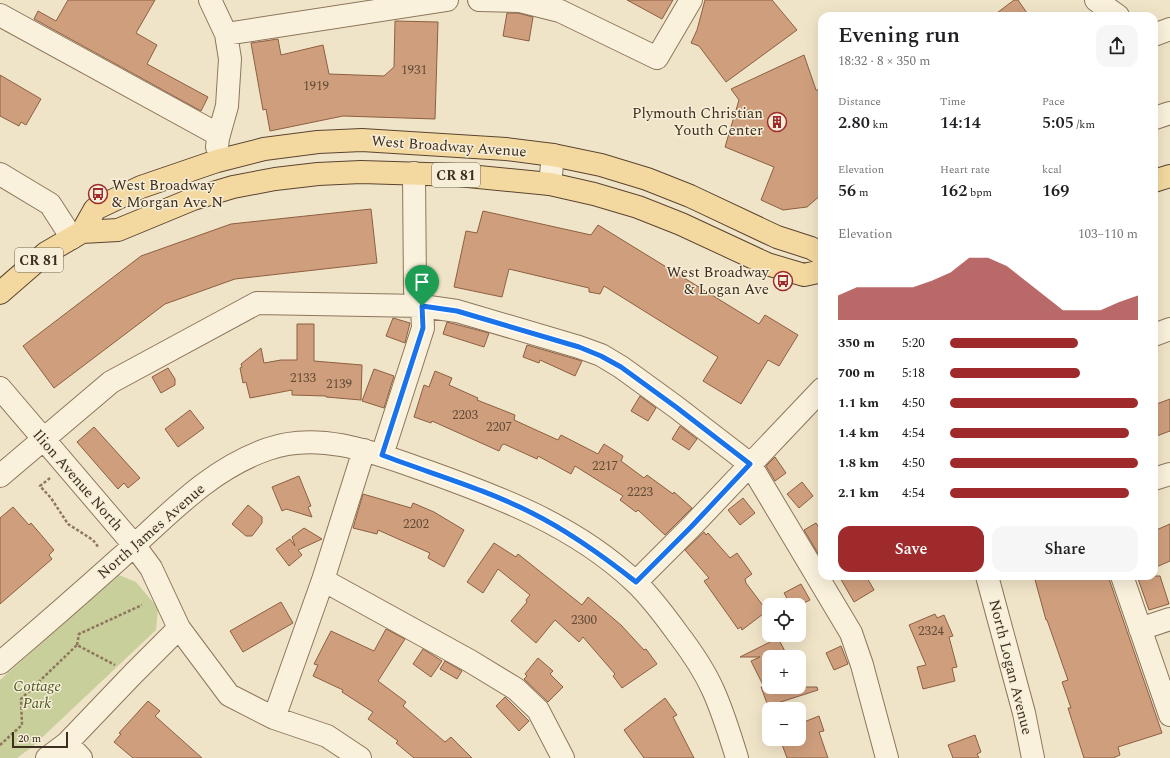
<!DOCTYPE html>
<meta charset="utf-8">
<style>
body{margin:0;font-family:Spectral,serif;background:#f6f6f6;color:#202124;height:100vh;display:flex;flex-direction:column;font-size:15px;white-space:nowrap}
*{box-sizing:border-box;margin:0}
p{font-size:13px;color:#757577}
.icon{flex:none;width:22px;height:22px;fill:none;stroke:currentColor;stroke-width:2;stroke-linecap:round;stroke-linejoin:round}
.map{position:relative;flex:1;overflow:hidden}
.sheet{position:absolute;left:818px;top:12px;width:340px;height:568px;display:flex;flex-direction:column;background:#fff;border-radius:12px;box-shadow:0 4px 16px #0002}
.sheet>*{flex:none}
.fabs{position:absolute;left:762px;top:598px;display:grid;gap:8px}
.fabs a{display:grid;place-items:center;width:44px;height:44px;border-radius:8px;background:#fff;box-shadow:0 4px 16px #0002;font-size:20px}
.scale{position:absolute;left:12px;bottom:10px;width:56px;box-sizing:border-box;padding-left:4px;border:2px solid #3d2e20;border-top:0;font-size:11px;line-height:14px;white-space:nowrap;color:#3d2e20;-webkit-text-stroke:3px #f7eed8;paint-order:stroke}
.pin{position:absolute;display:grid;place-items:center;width:34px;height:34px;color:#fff;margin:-41px -17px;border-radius:50% 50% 50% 0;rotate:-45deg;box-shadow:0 0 4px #0007}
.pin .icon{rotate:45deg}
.round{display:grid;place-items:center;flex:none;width:42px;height:42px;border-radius:12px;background:#f6f6f6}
.head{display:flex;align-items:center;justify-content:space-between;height:68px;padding:0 20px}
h1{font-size:22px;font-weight:600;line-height:30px}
.metrics{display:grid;grid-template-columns:repeat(3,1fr);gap:6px;height:68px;padding:4px 20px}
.metrics div{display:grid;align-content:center}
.metrics b{font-size:17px;font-weight:600}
.metrics small{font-size:11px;font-weight:400}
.metrics p{font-size:11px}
.chart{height:112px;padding:8px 20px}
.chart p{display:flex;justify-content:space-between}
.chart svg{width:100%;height:72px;margin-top:4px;fill:#9e2a2b;opacity:.7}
.action{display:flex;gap:8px;margin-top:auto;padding:8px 20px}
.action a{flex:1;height:46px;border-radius:12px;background:#9e2a2b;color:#fff;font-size:16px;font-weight:600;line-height:46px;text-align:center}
.action a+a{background:#f6f6f6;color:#202124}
ul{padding:0 20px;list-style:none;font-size:13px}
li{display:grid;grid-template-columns:64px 48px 1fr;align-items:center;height:30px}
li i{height:10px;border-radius:5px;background:#9e2a2b}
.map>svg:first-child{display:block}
.green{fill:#c9cf9b}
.building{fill:#cf9f7d;stroke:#8d5f41}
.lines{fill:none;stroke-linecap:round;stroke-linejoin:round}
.minor-casing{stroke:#8d765c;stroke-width:24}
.major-casing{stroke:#5b4430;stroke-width:24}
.path{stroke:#8d765c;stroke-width:2.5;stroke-dasharray:3 2;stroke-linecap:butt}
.minor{stroke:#faf1dc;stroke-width:22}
.major{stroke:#f3d9a0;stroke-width:22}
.route-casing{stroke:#fff;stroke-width:8}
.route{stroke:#1a73e8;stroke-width:5}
.labels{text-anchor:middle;stroke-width:3;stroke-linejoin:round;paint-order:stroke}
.number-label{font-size:13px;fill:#624a37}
.shield{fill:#f7eed8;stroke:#756857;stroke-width:1}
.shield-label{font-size:14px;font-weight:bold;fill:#3d2e20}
.poi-label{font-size:15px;fill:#3d2e20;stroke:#f7eed8;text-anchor:end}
.street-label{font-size:15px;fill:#3d2e20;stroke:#f7eed8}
.park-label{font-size:15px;font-style:italic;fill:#4d5a26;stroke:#f7eed8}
</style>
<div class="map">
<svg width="1170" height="758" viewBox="0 0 1170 758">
<rect width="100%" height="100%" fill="#f0e4c8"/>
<path class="green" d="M119,575L136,582L158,608L156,630L32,747L17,758H0V680Z"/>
<path class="building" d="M68,0H155L136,33L157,45L147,64L208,97L201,111L34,19L38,11L56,21Z
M627,0H673L662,19Z
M705,0H772L797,30L726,82L699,46L691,43L697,30Z
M1014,0H1018L1029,16H993Z
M507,13H518L533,17L529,41L503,36Z
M395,21L438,22L435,119L343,116L270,131L266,109L263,110L251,43L278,39L281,55L323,45L329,74L384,76L394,67Z
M804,55L816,90H822V194L807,207L783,210L761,200L774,167L725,147L739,100L731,89Z
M0,75L41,99L26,125L21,122L19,126L0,116Z
M371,209L377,263L235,279L165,304L54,388L23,346L141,256L231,224Z
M483,211L591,235L598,225L759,324L765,315L798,335L779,366L768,360L741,404L703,381L718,357L604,286L600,294L589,292V288L509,269L502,297L454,287L466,231L477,233Z
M393,318L410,323L405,343L386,336Z
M447,322L489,333L484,347L443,334Z
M297,324H314V361L362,365L361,400L326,397V396L292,395V390L250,398L246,382L243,383L240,368L242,367L241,364L261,348L264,363L281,360H297Z
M527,345L582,361L575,376L540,360L539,363L523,357Z
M168,368L175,379V385L161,393L152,377Z
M374,369L394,376L384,408L362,401Z
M435,371L452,378L449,385L478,398L477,400L515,415L514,420L558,440L561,435L598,454L604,444L623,456L621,461L644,478L647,475L673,494L674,492L692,508L665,535L638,510L636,512L620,500L623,496L575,466L571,474L538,456L537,459L504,444L502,445L499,451L432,421L431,423L414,417L424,385L429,387Z
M640,396L656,408L648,421L631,411Z
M1170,399V431L1154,437V405Z
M190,410L204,428L178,447L165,429Z
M680,426L697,439L689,450L672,439Z
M94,427L140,478L128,488L124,483L118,489L77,442Z
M775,457L786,473L775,481L766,466Z
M299,476L311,506L308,507L312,517L286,509L282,511L272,487Z
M802,482L813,496L799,508L787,494Z
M363,494L411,508L413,503L434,512L464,530L444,567L428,558L430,553L378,530L377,534L353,528Z
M743,498L755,513L740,525L728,510Z
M248,505L262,517V523L252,536H246L232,524Z
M13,507L29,525L31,523L54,550L49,555L52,559L0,604V518Z
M816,523L822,533V560L804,530Z
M1170,524V561L1154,568V531Z
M304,528L322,539L298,550L302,555L289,566L276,549L290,539L295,546L292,537Z
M704,532L706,535L708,533L730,558L737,553L752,574L745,579L746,583L767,611L742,630L741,627L738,629L704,581L709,578L685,550Z
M494,543L516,557L518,554L582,605L588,597L621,625L644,650L646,649L657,664L622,688L613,676L615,674L583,637L579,642L555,620L536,643L511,621L527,602L526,600L530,595L498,569L483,593L467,582Z
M839,576H866L874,590L854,602Z
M1034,576H1108L1162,733L1118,747L1120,755L1113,758H1084L1068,708H1071L1062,682L1068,680L1047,620H1046Z
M1137,576H1160L1169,604L1149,610Z
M801,584L810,600L800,605H791L784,593Z
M281,602L293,623L243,652L230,631Z
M935,614L937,618L944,615L953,636L949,637L957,667L952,668L955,681L923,689L917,667L926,665L909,625Z
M386,629L405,639L378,681L406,702L403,706L445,742L451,737L472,758H414L396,743L398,741L368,719L373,712L342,692L343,690L313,676L318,665L314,664L331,631L374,651Z
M778,638L788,657H769V687H817L818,690L768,706L761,687H764L751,661L760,657H740Z
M841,646L848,664L834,670L826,653Z
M423,649L442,661L431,677L413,664Z
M538,658L553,671L550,674L563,687L548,702L524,679L527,676L525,674Z
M445,661L462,671L457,679L440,669Z
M505,697L529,721L519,731L496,706Z
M665,698L677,715L673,717L694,758H644L624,730Z
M148,701L160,711L155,716L202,758H133L114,742L121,734L119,733Z
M819,716L824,731L819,732L828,758H787L780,739H799V724Z
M975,735L981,752L977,754L979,758H953L948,745Z"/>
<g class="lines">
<defs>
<path id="minor" d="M210,0L226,34L230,59L227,106L218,138L217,147
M479,0L520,1L560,11L657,58L691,0
M1096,0L1118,16
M0,15L219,135
M226,34L447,0
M1154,35L1170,29
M1155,118L1170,113
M0,174L50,204L72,238
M550,184L553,155
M1154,335L1170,329
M0,388L134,545L151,568L179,628L229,695L274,718L327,736L360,758
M382,455L423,328L422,306L415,291L414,173
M0,476L111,382L257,303L422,306L457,311L579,347L601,355L621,367L676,407L750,464L851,633L862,665L887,758
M1154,479L1170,474
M987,576L1024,713L1033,758
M1122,576L1170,715
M323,580L470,661L516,689L538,710L563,758
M636,582L691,527L822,389
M1140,629L1170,619
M0,663C40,629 80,594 119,559C166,518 207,470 268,449C318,431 373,452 421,469C497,496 575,525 635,582C651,597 665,616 678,634C691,651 704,670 713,690C723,712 730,735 737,758
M274,718L323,580L364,450
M67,743L81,758
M47,758L67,743L133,674L179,628"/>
<path id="major" d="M1154,181L1170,176
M82,232L118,230L193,199L233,187L275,179L318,174L361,172L458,175L550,184L594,194L638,207L681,224L767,264L804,275L822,271
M0,293L46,253L82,232L95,209L141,187L217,161L264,149L318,142L362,140L506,149L553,155L601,165L647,179L690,196L777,237L811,248L822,254"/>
</defs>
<use href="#minor" class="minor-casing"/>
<use href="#major" class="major-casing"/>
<path class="path" d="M50,478L40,486L51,498L68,524L93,540L99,548
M77,645L79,634L142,605
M0,745L22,725L21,699L77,645L115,665"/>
<use href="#minor" class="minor"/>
<use href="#major" class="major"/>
</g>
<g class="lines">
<defs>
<path id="route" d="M422,306L457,311L579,347L601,356L621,367L676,407L750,464L691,527L636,582C603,556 570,532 532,513C485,489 432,474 382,455L423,328Z"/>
</defs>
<use href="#route" class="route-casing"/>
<use href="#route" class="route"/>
</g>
<defs>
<symbol id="building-ring" viewBox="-11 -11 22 22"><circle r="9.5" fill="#f7eed8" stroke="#9e2a2b" stroke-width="1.5"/><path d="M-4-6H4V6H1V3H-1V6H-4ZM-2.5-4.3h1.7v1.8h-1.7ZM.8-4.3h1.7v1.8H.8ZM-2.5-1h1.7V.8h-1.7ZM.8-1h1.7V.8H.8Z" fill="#9e2a2b"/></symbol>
<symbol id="bus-ring" viewBox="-11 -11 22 22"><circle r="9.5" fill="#f7eed8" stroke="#9e2a2b" stroke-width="1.5"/><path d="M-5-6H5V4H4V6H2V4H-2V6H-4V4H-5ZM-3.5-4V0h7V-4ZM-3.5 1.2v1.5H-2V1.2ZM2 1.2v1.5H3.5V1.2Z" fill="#9e2a2b"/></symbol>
</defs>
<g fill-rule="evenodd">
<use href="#building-ring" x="766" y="111" width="22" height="22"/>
<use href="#bus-ring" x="87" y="183" width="22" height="22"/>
<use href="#bus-ring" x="772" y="270" width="22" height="22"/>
</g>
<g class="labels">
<g class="number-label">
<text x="414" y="74">1931</text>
<text x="316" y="90">1919</text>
<text x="303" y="382">2133</text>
<text x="339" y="388">2139</text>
<text x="465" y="419">2203</text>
<text x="499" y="431">2207</text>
<text x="605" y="470">2217</text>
<text x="640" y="496">2223</text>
<text x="416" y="528">2202</text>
<text x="584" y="624">2300</text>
<text x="931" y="635">2324</text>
</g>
<g class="shield">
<rect x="432" y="163" width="48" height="24" rx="3"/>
<rect x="15" y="248" width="48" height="24" rx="3"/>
</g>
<g class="shield-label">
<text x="456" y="180">CR 81</text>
<text x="39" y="265">CR 81</text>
</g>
<g class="poi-label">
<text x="763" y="118">Plymouth Christian<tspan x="763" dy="17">Youth Center</tspan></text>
<text x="112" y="190" text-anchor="start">West Broadway<tspan x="112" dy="17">&amp; Morgan Ave N</tspan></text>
<text x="769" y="277">West Broadway<tspan x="769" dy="17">&amp; Logan Ave</tspan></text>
</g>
<g class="street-label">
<text transform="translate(449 146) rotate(4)" y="5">West Broadway Avenue</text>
<text transform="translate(78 480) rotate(49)" y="5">Ilion Avenue North</text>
<text transform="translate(151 531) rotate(-41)" y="5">North James Avenue</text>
<text transform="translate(1011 667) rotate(76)" y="5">North Logan Avenue</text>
</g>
<g class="park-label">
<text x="37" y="691">Cottage<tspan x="37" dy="17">Park</tspan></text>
</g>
</g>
</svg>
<div class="fabs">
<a><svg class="icon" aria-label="locate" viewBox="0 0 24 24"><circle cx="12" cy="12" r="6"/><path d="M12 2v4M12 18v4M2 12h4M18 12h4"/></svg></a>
<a>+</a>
<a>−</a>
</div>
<div class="scale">20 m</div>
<div class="pin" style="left:422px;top:306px;background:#1e9e55"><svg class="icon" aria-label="arrive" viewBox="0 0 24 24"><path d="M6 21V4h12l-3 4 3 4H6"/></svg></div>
<section class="sheet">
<div class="head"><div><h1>Evening run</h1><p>18:32 · 8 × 350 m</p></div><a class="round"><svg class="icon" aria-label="share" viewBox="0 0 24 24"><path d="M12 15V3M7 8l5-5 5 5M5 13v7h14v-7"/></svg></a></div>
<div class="metrics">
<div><p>Distance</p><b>2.80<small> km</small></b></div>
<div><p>Time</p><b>14:14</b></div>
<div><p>Pace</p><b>5:05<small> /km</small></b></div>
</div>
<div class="metrics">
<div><p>Elevation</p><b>56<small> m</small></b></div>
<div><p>Heart rate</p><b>162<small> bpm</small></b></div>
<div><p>kcal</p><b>169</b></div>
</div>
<div class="chart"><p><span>Elevation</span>103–110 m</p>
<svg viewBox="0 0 160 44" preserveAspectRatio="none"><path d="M0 44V29L10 24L20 24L30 24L40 24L50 20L60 15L70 6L80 6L90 11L100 20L110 29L120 38L130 38L140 38L150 33L160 29V44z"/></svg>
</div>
<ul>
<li><b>350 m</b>5:20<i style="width:68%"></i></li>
<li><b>700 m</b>5:18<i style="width:69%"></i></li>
<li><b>1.1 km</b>4:50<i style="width:100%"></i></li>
<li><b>1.4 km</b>4:54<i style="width:95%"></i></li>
<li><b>1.8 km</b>4:50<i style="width:100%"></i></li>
<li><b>2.1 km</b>4:54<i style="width:95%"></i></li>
</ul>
<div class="action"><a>Save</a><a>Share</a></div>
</section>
</div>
